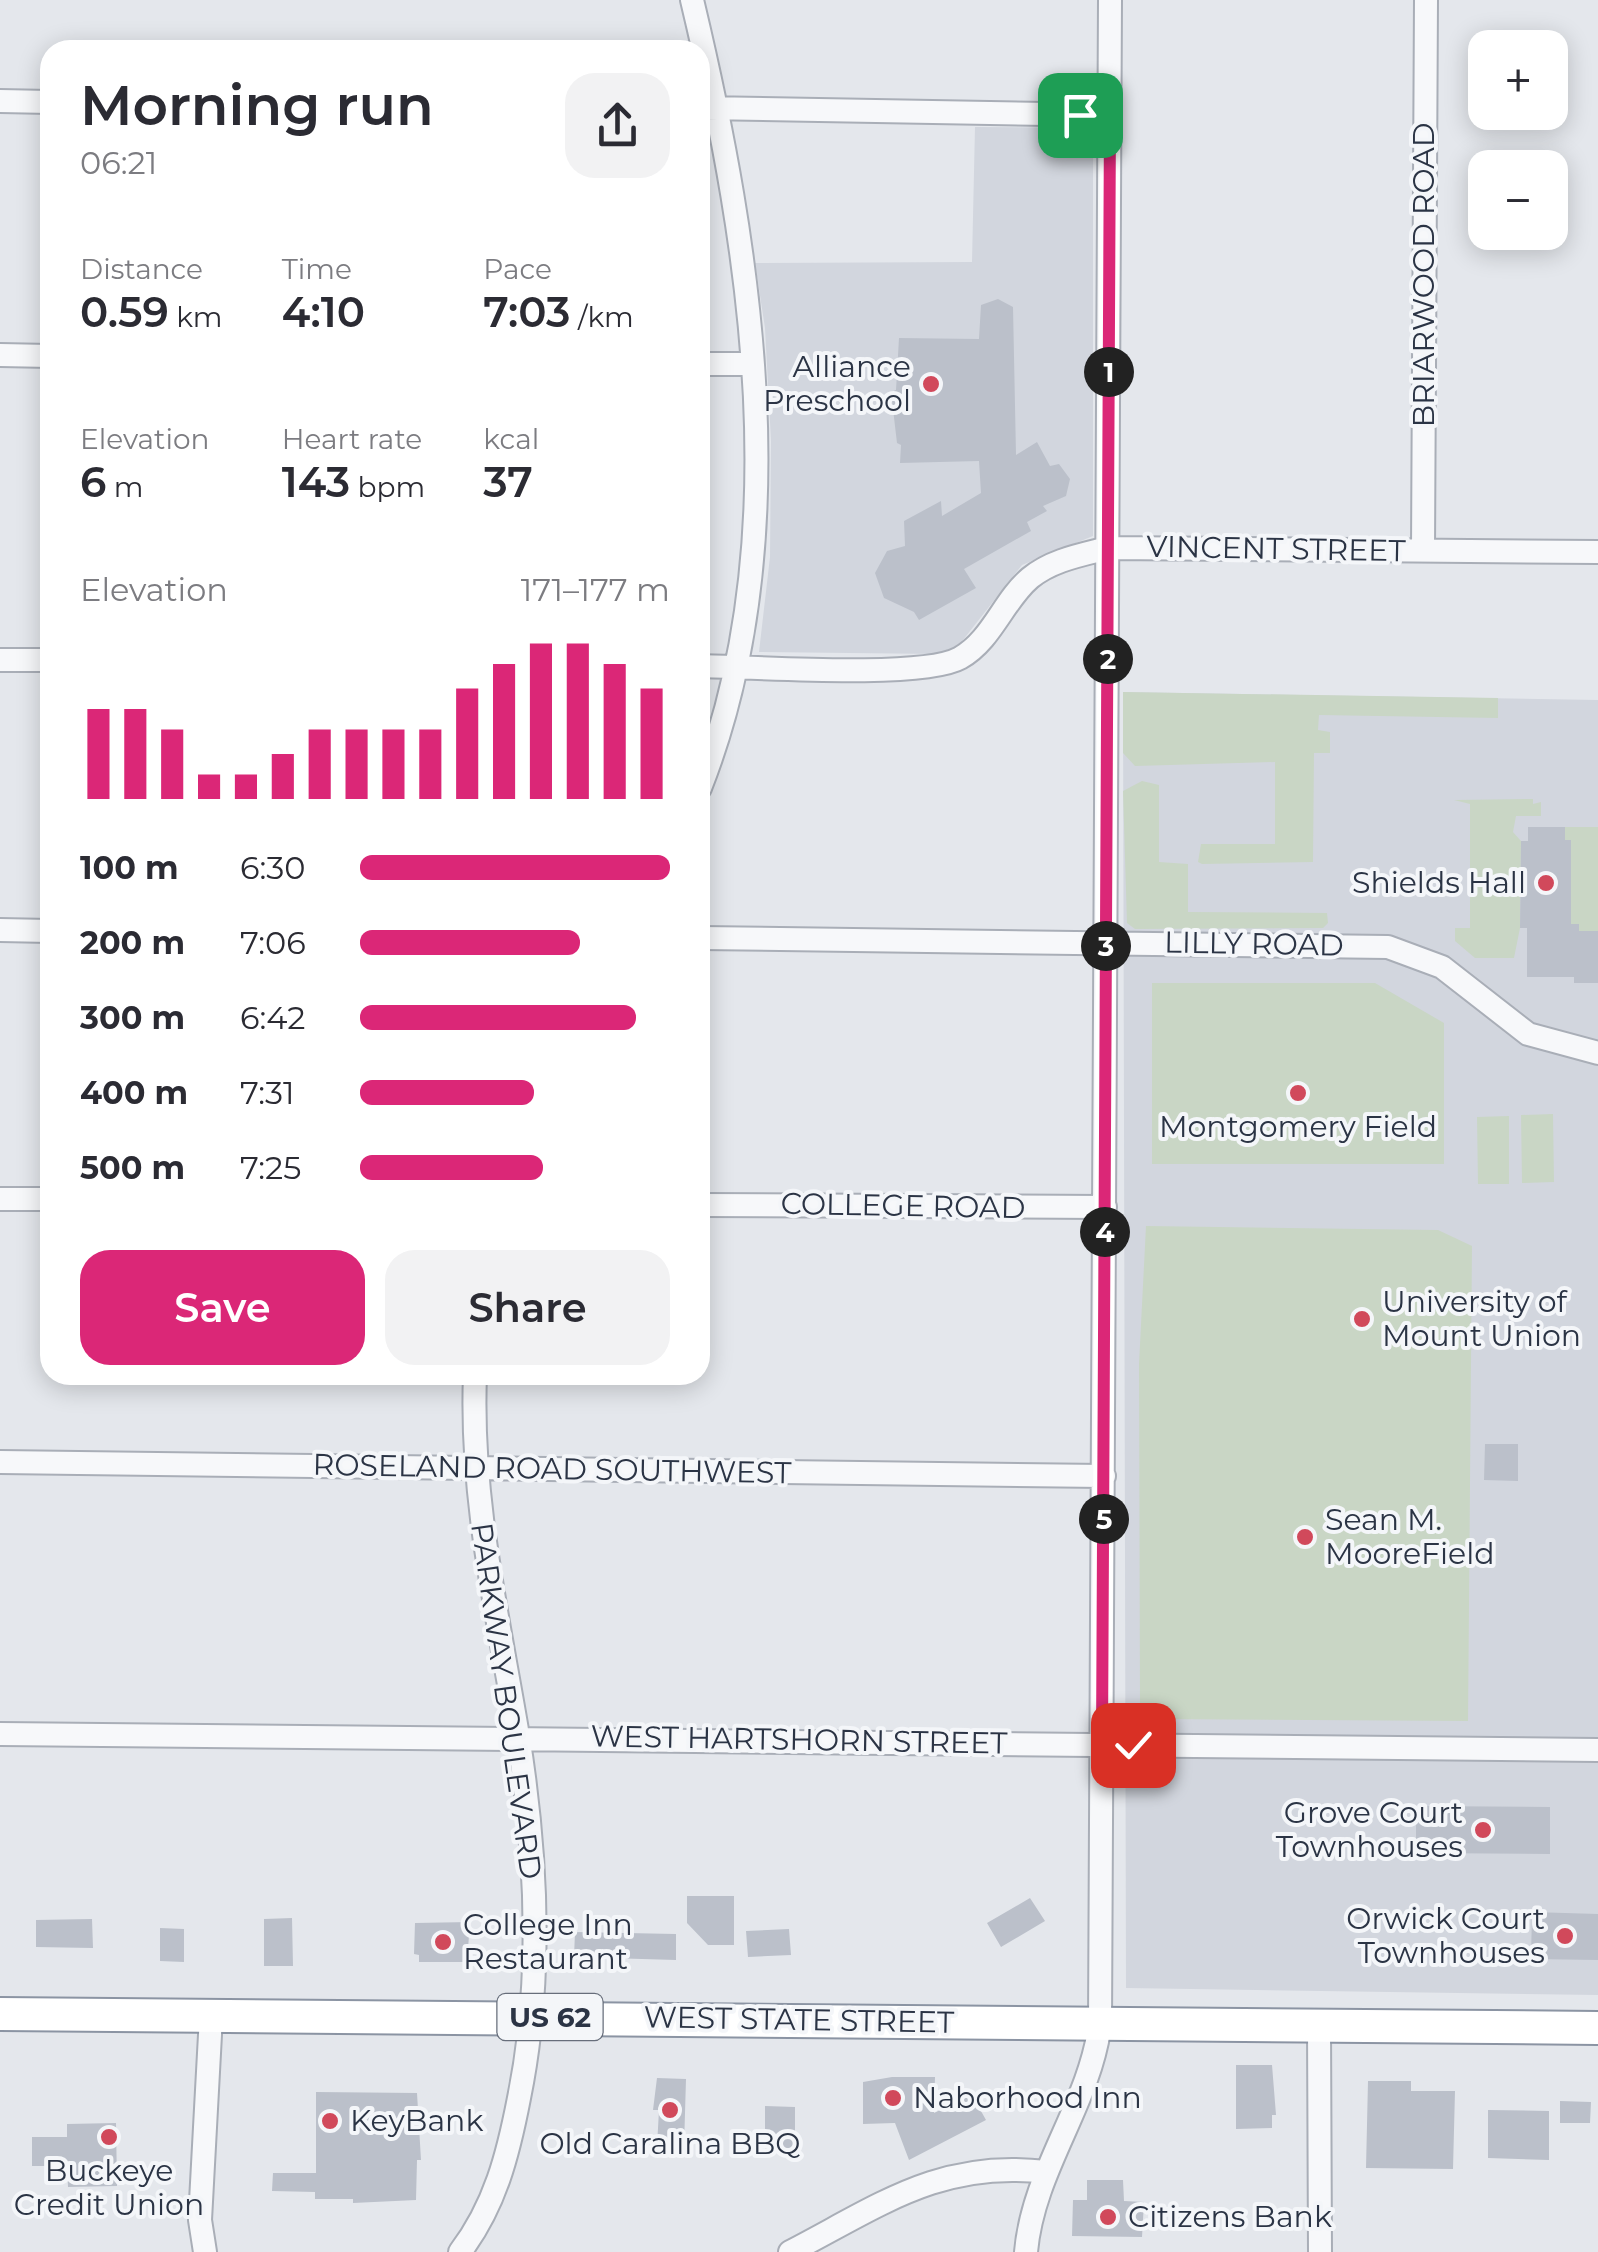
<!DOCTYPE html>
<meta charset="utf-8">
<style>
body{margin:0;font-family:Montserrat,sans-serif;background:#f2f2f3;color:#2b2b33;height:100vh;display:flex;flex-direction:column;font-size:38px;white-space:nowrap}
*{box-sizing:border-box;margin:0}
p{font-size:32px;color:#7c7c81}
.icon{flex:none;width:55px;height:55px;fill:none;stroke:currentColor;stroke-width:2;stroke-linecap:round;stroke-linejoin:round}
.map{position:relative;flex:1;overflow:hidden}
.sheet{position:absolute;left:40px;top:40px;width:670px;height:1345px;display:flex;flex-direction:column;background:#fff;border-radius:30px;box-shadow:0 5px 25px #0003}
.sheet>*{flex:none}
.controls{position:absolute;left:1468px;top:30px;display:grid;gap:20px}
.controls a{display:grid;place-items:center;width:100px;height:100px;border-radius:20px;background:#fff;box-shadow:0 5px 25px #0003;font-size:50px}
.pin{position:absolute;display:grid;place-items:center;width:85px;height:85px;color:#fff;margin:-42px;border-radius:20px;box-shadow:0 5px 15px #0006}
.km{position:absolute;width:50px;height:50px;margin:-25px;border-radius:50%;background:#222;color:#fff;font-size:28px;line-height:50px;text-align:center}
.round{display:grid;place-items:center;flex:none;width:105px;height:105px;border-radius:30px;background:#f2f2f3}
.headline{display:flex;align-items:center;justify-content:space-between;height:170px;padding:0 40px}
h1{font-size:55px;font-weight:600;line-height:75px}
.metrics{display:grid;grid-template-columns:repeat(3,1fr);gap:15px;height:170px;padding:10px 40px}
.metrics div{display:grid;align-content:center}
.metrics b{font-size:42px;font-weight:600}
.metrics small{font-size:28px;font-weight:400}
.metrics p{font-size:28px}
.chart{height:280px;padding:20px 40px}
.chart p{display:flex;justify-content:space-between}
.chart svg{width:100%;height:180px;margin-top:10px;stroke:#db2777;stroke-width:6}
.button{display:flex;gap:20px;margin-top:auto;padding:20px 40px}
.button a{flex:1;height:115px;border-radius:30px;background:#db2777;color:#fff;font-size:40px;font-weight:600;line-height:115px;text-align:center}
.button a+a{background:#f2f2f3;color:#2b2b33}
ul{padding:0 40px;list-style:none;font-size:32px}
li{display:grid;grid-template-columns:160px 120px 1fr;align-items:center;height:75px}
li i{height:25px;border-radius:12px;background:#db2777}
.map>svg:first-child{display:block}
.built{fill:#d2d6de}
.green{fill:#c9d6c5}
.building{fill:#bbc0ca}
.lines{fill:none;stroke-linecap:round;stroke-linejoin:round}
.minor-casing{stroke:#a9aeb7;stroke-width:26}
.highway-casing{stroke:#8b94a3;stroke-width:36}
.minor{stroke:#f7f8fa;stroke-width:22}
.highway{stroke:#fff;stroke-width:32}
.route-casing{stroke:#fff;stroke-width:20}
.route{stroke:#db2777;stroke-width:12}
.poi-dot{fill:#d1495b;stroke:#f4f6f9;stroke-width:4}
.labels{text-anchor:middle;stroke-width:8;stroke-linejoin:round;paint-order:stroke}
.shield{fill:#f4f6f9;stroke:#676e7b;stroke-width:2.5}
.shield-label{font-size:28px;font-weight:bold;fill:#2b3445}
.street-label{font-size:30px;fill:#2b3445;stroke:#f4f6f9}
.poi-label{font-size:30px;fill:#2b3445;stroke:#f4f6f9;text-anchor:start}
</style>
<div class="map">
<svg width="1598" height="2252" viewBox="0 0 1598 2252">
<rect width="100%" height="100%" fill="#e4e7ec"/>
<path class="built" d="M975,127L1093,128V536L1022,565L959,645L937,654L759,652L770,557L771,441L765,328L755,263L972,262Z
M1123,692L1598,700V1995L1126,1988Z"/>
<path class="green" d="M1123,692L1498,698V718L1319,715L1318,730L1330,732V753H1314L1313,862L1202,864L1198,862L1201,844H1275V762L1135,766L1123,753Z
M1142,781L1159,785V862L1188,864V912L1327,913L1328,923L1323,928L1135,929L1127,923L1123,791Z
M1533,799V804L1541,802V816H1516L1513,832L1521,841L1520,928L1514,958H1475L1455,941V928H1470V804L1454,800Z
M1565,827H1598V931H1579V925L1571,924V840H1565Z
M1152,983H1375L1444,1023V1164H1152Z
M1553,1114L1554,1182L1522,1183L1521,1115Z
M1509,1116V1184H1478L1477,1117Z
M1146,1226L1438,1230L1472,1246L1468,1721L1153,1719L1140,1709L1139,1364Z"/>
<path class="building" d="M998,299L1013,307L1016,455L1037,442L1050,466L1059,464L1070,479L1066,496L1043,506L1047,511L1027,522L1031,531L964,569L976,588L919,620L914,612L884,598L875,573L887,551L905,546L904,521L941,501L942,516L981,493L979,461L900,463L901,445L897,443L891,392L896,390L899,338L979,339L981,305Z
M1528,827H1565V840H1571V924H1579V931H1598V983H1574V977H1527V928H1520L1521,841H1528Z
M1485,1444H1518V1481L1484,1480Z
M1416,1806L1550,1807V1854L1416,1853Z
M687,1896H734V1945H708L687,1923Z
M1030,1898L1045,1921L1001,1947L987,1923Z
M1532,1912L1598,1914V1960L1531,1959Z
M292,1918L293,1966H264V1919Z
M92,1919L93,1948L36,1947V1920Z
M470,1922L467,1962H419V1955L414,1954L415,1923Z
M160,1928L184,1929V1962L160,1961Z
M789,1929L791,1955L748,1957L746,1931Z
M575,1932L676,1934V1960L574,1957Z
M1236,2065H1272L1276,2115H1272V2128L1236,2129Z
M892,2077H935L934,2113L972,2095L986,2120L909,2160L895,2123L863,2124V2082Z
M657,2078L686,2079L684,2147L657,2146L659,2110H653Z
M1368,2081H1411V2091H1455L1453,2169L1366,2168Z
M316,2092L417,2093L421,2160H417L416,2200L353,2203V2199H315V2192L272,2191L273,2173H316Z
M1560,2101L1591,2102L1590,2123H1560Z
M765,2106L795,2107V2153H765Z
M1488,2110L1549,2111V2160L1488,2158Z
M116,2123L117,2186L68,2187L67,2166H32V2137H67V2124Z
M1087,2180H1123L1124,2201L1144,2202L1142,2237L1072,2236L1073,2200H1087Z"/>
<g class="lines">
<defs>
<path id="minor" d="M692,0C752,251 797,542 700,788
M0,101L50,102
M703,108L1110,115
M0,355L50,356
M700,364H750
M1423,550L1426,0
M0,660H50
M700,666C751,667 923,679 960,658C992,640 1003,601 1030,578C1052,560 1081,555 1108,548L1598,552
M0,930L50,931
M700,938L1388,947L1442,967L1528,1034L1598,1053
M0,1199H50
M700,1205L1105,1207
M0,1462L1104,1476
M0,1734L1598,1750
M1319,2026L1320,2252
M205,2252L200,2220L211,2016
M460,2252C495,2206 508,2155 519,2098C543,1980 537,1855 518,1736C498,1616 470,1498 475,1375
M790,2252C879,2206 941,2159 1046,2172
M1026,2252C1033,2170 1090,2104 1100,2024L1110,0"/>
<path id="highway" d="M0,2014L1598,2028"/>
</defs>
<use href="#minor" class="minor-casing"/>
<use href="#highway" class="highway-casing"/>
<use href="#minor" class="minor"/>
<use href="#highway" class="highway"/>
</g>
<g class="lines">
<defs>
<path id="route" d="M1080,115H1110L1102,1744L1133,1745"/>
</defs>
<use href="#route" class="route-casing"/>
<use href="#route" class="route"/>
</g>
<g class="poi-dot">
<circle cx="931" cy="384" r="10"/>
<circle cx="1546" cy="883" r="10"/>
<circle cx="1298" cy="1093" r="10"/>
<circle cx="1362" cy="1319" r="10"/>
<circle cx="1305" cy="1537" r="10"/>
<circle cx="1483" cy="1830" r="10"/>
<circle cx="1565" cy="1936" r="10"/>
<circle cx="443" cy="1942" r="10"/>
<circle cx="893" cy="2098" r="10"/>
<circle cx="670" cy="2110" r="10"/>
<circle cx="330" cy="2121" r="10"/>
<circle cx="109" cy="2137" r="10"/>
<circle cx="1108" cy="2217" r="10"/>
</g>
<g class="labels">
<rect class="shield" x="497.5" y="1994" width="105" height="46" rx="8"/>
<g class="shield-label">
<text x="550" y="2027">US 62</text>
</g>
<g class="street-label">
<text transform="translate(1424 275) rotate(-90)" y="10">BRIARWOOD ROAD</text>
<text transform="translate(1276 549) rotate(1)" y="10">VINCENT STREET</text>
<text transform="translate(1254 944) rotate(1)" y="10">LILLY ROAD</text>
<text transform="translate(903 1206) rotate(1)" y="10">COLLEGE ROAD</text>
<text transform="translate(552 1469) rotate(1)" y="10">ROSELAND ROAD SOUTHWEST</text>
<text transform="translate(506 1701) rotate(82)" y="10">PARKWAY BOULEVARD</text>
<text transform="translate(799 1740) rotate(1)" y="10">WEST HARTSHORN STREET</text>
<text transform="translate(799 2020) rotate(1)" y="10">WEST STATE STREET</text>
</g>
<g class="poi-label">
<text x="911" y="377" text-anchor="end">Alliance<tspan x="911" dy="34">Preschool</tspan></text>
<text x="1526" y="893" text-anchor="end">Shields Hall</text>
<text x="1298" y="1137" text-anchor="middle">Montgomery Field</text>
<text x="1382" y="1312">University of<tspan x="1382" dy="34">Mount Union</tspan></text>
<text x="1325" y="1530">Sean M.<tspan x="1325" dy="34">MooreField</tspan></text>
<text x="1463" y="1823" text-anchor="end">Grove Court<tspan x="1463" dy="34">Townhouses</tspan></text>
<text x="1545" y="1929" text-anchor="end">Orwick Court<tspan x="1545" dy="34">Townhouses</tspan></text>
<text x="463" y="1935">College Inn<tspan x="463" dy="34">Restaurant</tspan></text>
<text x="913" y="2108">Naborhood Inn</text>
<text x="350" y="2131">KeyBank</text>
<text x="670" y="2154" text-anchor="middle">Old Caralina BBQ</text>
<text x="109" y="2181" text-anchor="middle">Buckeye<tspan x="109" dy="34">Credit Union</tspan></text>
<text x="1128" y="2227">Citizens Bank</text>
</g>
</g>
</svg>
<div class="controls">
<a>+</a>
<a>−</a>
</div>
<div class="pin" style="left:1080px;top:115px;background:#1e9e55"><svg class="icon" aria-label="arrive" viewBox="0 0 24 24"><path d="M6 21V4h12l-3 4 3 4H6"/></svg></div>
<div class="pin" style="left:1133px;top:1745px;background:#d93025"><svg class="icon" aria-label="check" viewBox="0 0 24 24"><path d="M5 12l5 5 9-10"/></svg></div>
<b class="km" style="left:1109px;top:372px">1</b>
<b class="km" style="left:1108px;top:659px">2</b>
<b class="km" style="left:1106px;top:946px">3</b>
<b class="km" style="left:1105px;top:1232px">4</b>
<b class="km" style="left:1104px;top:1519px">5</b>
<section class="sheet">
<div class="headline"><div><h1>Morning run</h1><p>06:21</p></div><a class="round"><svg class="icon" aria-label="share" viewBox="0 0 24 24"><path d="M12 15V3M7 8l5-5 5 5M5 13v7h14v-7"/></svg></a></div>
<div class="metrics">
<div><p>Distance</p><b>0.59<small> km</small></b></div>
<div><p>Time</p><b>4:10</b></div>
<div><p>Pace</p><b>7:03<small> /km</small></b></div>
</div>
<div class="metrics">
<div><p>Elevation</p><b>6<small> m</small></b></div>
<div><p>Heart rate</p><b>143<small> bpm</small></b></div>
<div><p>kcal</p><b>37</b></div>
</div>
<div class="chart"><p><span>Elevation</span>171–177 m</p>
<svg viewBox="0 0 160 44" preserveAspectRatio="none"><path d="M5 44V22M15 44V22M25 44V27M35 44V38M45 44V38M55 44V33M65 44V27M75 44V27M85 44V27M95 44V27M105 44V17M115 44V11M125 44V6M135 44V6M145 44V11M155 44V17"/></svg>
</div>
<ul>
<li><b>100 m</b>6:30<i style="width:100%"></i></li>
<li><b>200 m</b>7:06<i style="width:71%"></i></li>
<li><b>300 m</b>6:42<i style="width:89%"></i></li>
<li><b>400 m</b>7:31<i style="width:56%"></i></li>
<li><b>500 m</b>7:25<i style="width:59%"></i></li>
</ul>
<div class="button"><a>Save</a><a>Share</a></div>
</section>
</div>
